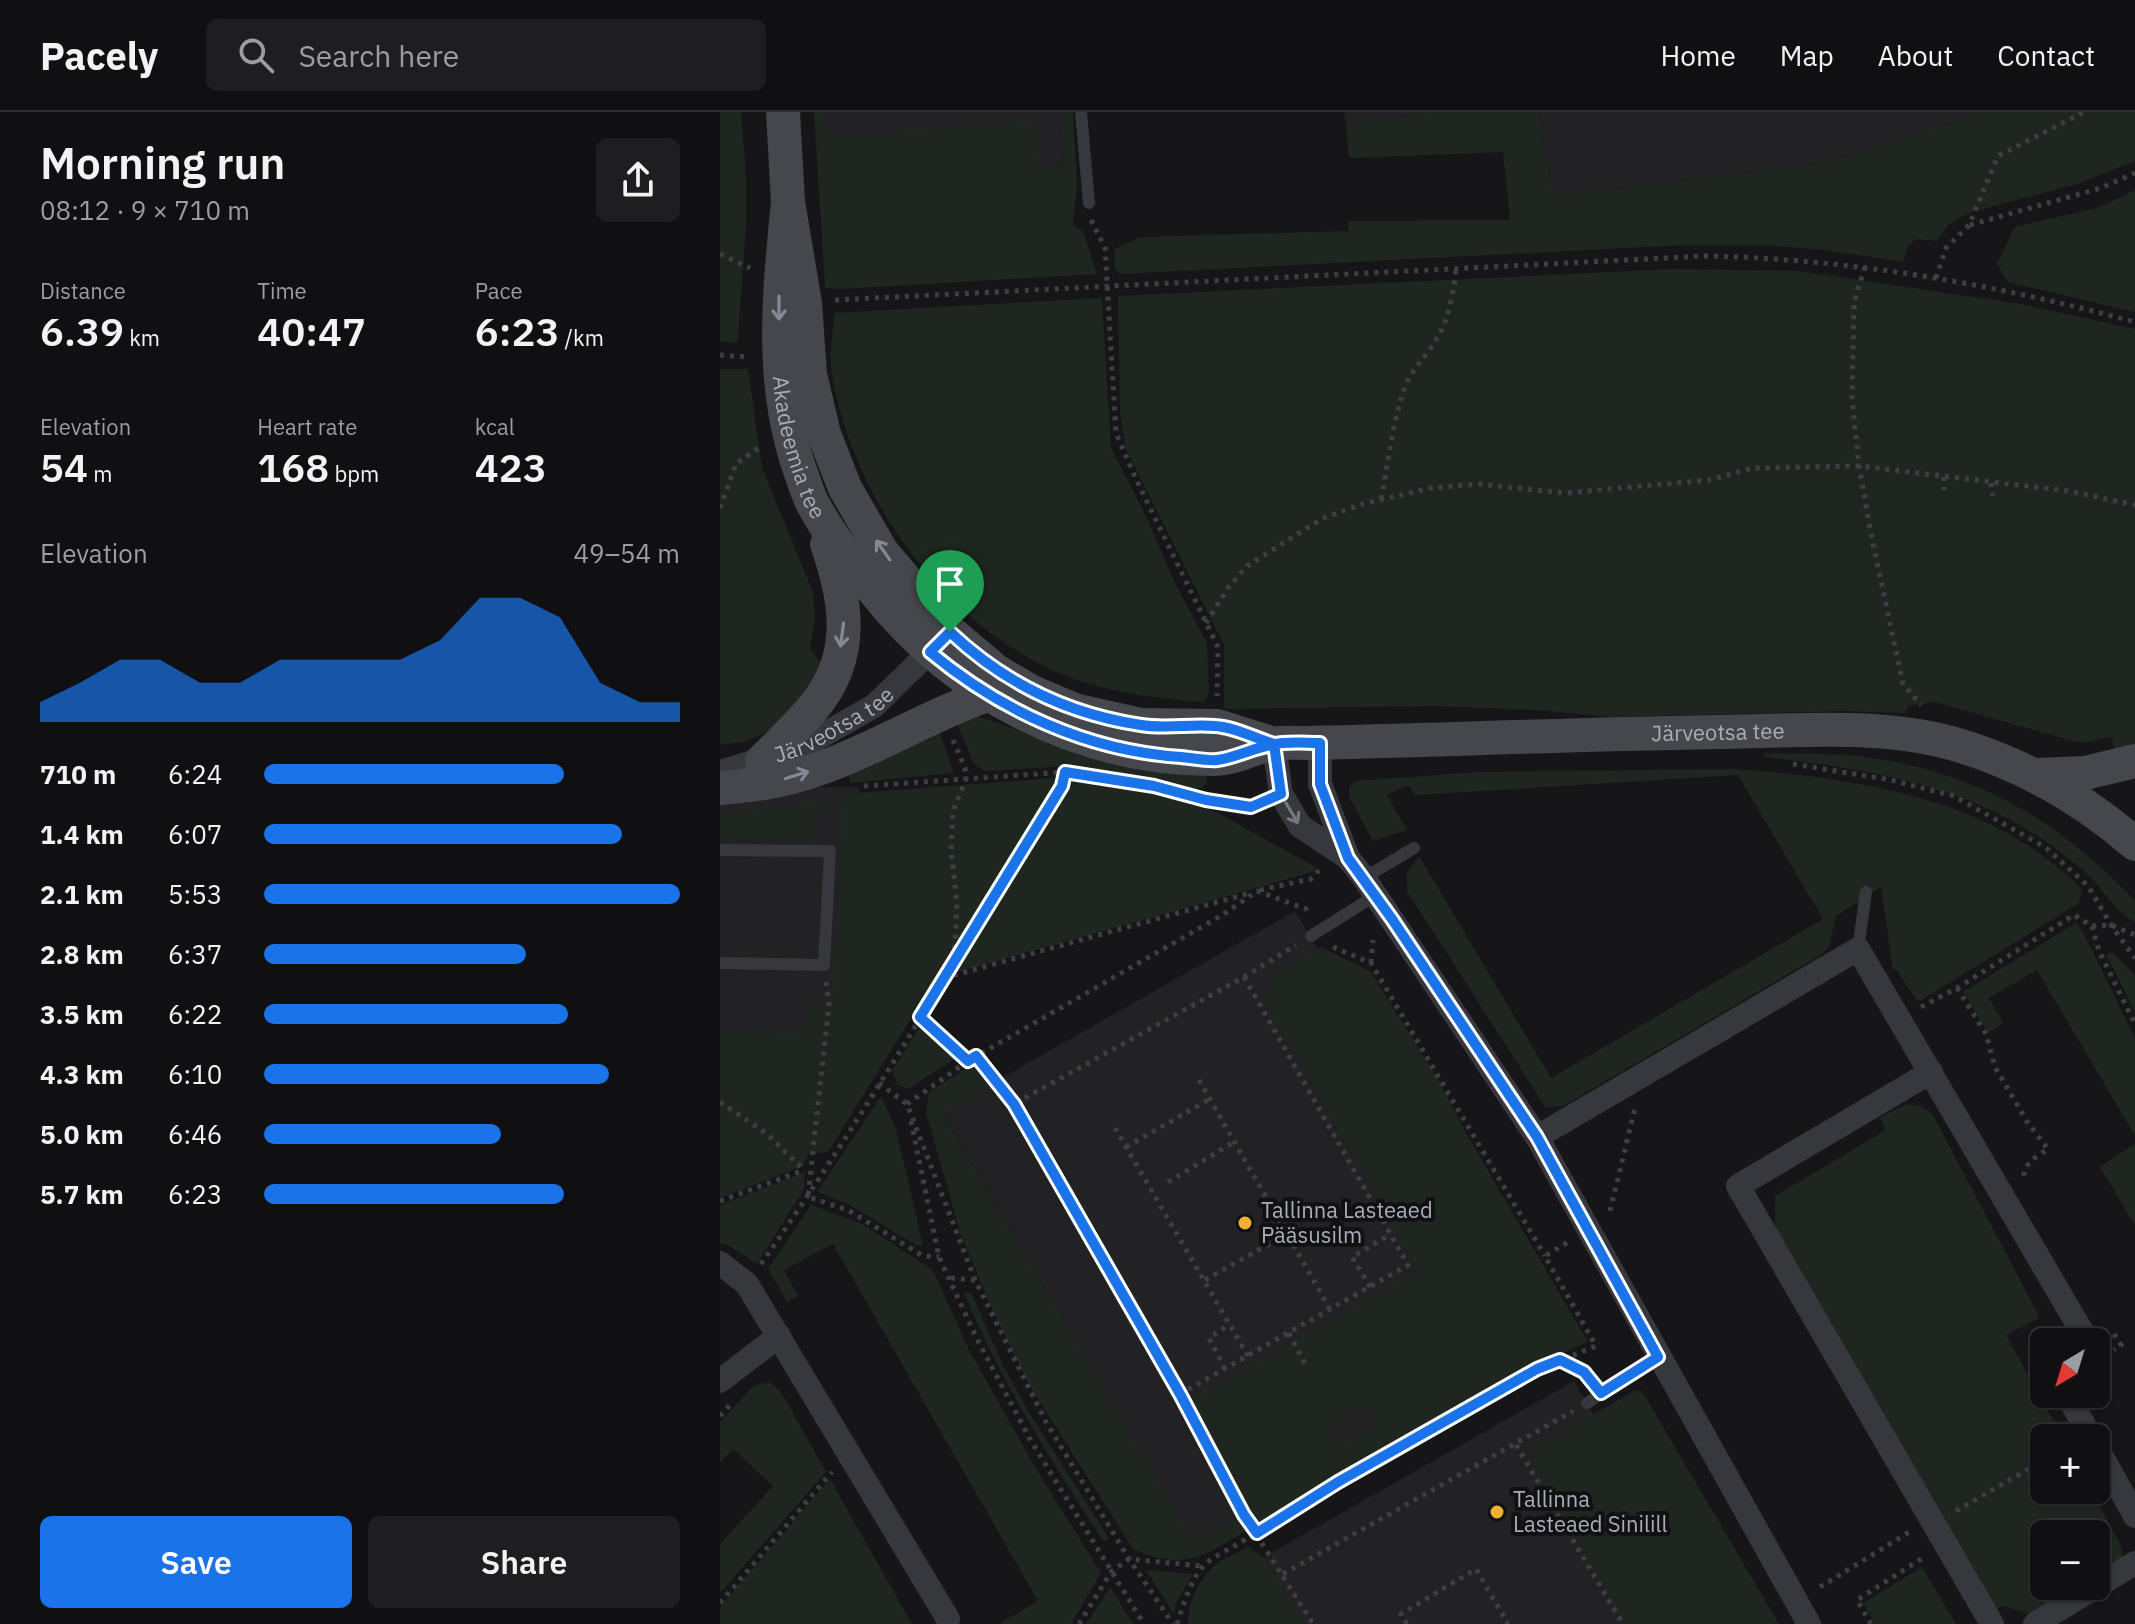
<!DOCTYPE html>
<meta charset="utf-8">
<style>
body{margin:0;font-family:"IBM Plex Sans",sans-serif;background:#1e1e20;color:#f1f3f6;height:100vh;display:flex;flex-direction:column;font-size:30px;white-space:nowrap}
*{box-sizing:border-box;margin:0}
p{font-size:26px;color:#9c9d9f}
.icon{flex:none;width:44px;height:44px;fill:none;stroke:currentColor;stroke-width:2;stroke-linecap:round;stroke-linejoin:round}
.map{position:relative;flex:1;overflow:hidden}
.panel{display:flex;flex-direction:column;background:#101012;width:720px}
.panel>*{flex:none}
.needle{width:52px;rotate:218deg}
.buttons{position:absolute;left:1310px;top:1216px;display:grid;gap:16px}
.buttons a{display:grid;place-items:center;width:80px;height:80px;border-radius:12px;background:#101012;box-shadow:0 2px 6px #0004,0 0 0 2px #303032;font-size:40px}
.pin{position:absolute;display:grid;place-items:center;width:68px;height:68px;color:#fff;margin:-82px -34px;border-radius:50% 50% 50% 0;rotate:-45deg;box-shadow:0 0 8px #0007}
.pin .icon{rotate:45deg}
.round{display:grid;place-items:center;flex:none;width:84px;height:84px;border-radius:12px;background:#1e1e20}
.overview{display:flex;align-items:center;justify-content:space-between;height:136px;padding:0 40px}
h1{font-size:44px;font-weight:600;line-height:60px}
.figures{display:grid;grid-template-columns:repeat(3,1fr);gap:12px;height:136px;padding:8px 40px}
.figures div{display:grid;align-content:center}
.figures b{font-size:40px;font-weight:600}
.figures small{font-size:22px;font-weight:400}
.figures p{font-size:22px}
.chart{height:224px;padding:16px 40px}
.chart p{display:flex;justify-content:space-between}
.chart svg{width:100%;height:144px;margin-top:8px;fill:#1a73e8;opacity:.7}
.cta{display:flex;gap:16px;margin-top:auto;padding:16px 40px}
.cta a{flex:1;height:92px;border-radius:12px;background:#1a73e8;color:#fff;font-size:32px;font-weight:600;line-height:92px;text-align:center}
.cta a+a{background:#1e1e20;color:#f1f3f6}
ul{padding:0 40px;list-style:none;font-size:26px}
li{display:grid;grid-template-columns:128px 96px 1fr;align-items:center;height:60px}
li i{height:20px;border-radius:10px;background:#1a73e8}
header{display:flex;align-items:center;gap:48px;box-sizing:border-box;height:112px;padding:0 40px;background:#101012;border-bottom:2px solid #303032}
header strong{font-size:38px}
nav{display:flex;gap:44px;margin-inline-start:auto;font-size:28px}
.search{width:560px;height:72px;background:#1e1e20;display:flex;align-items:center;gap:20px;box-sizing:border-box;padding:0 28px;border-radius:12px;color:#9c9d9f;font-size:30px}
main{display:flex;flex:1;min-height:0}
.map>svg:first-child{display:block}
.built{fill:#222225}
.green{fill:#1e261f;fill-rule:evenodd}
.lines{fill:none;stroke-linecap:round;stroke-linejoin:round}
.path{stroke:#3d3f44;stroke-width:5;stroke-dasharray:4 6;stroke-linecap:butt}
.lane{stroke:#37383d;stroke-width:12}
.street{stroke:#37383d;stroke-width:24}
.secondary{stroke:#45474d;stroke-width:34}
.oneway{stroke:#858993}
.oneway2{stroke:#757881}
.route-casing{stroke:#fff;stroke-width:16}
.route{stroke:#1a73e8;stroke-width:10}
.poi-dot{fill:#f2b134;stroke:#111113;stroke-width:3}
.labels{text-anchor:middle;stroke-width:8;stroke-linejoin:round;paint-order:stroke}
.street-label{font-size:22px;fill:#a8adb8;stroke:#111113}
.poi-label{font-size:22px;fill:#a8adb8;stroke:#111113;text-anchor:start}
</style>
<header>
<strong>Pacely</strong>
<div class="search"><svg class="icon" aria-label="search" viewBox="0 0 24 24"><circle cx="10" cy="10" r="6"/><path d="M15 15l6 6"/></svg>Search here</div>
<nav><a>Home</a><a>Map</a><a>About</a><a>Contact</a></nav>
</header>
<main>
<section class="panel">
<div class="overview"><div><h1>Morning run</h1><p>08:12 · 9 × 710 m</p></div><a class="round"><svg class="icon" aria-label="share" viewBox="0 0 24 24"><path d="M12 15V3M7 8l5-5 5 5M5 13v7h14v-7"/></svg></a></div>
<div class="figures">
<div><p>Distance</p><b>6.39<small> km</small></b></div>
<div><p>Time</p><b>40:47</b></div>
<div><p>Pace</p><b>6:23<small> /km</small></b></div>
</div>
<div class="figures">
<div><p>Elevation</p><b>54<small> m</small></b></div>
<div><p>Heart rate</p><b>168<small> bpm</small></b></div>
<div><p>kcal</p><b>423</b></div>
</div>
<div class="chart"><p><span>Elevation</span>49–54 m</p>
<svg viewBox="0 0 160 44" preserveAspectRatio="none"><path d="M0 44V38L10 32L20 25L30 25L40 32L50 32L60 25L70 25L80 25L90 25L100 19L110 6L120 6L130 12L140 32L150 38L160 38V44z"/></svg>
</div>
<ul>
<li><b>710 m</b>6:24<i style="width:72%"></i></li>
<li><b>1.4 km</b>6:07<i style="width:86%"></i></li>
<li><b>2.1 km</b>5:53<i style="width:100%"></i></li>
<li><b>2.8 km</b>6:37<i style="width:63%"></i></li>
<li><b>3.5 km</b>6:22<i style="width:73%"></i></li>
<li><b>4.3 km</b>6:10<i style="width:83%"></i></li>
<li><b>5.0 km</b>6:46<i style="width:57%"></i></li>
<li><b>5.7 km</b>6:23<i style="width:72%"></i></li>
</ul>
<div class="cta"><a>Save</a><a>Share</a></div>
</section>
<div class="map">
<svg width="1415" height="1512" viewBox="0 0 1415 1512">
<rect width="100%" height="100%" fill="#161618"/>
<path class="built" d="M98,0H340L344,55L104,73Z
M624,0H709L626,13Z
M818,0H1266L1101,51L833,84Z
M101,675H139L120,987L0,989V690Z
M575,799L830,1222L473,1432L222,1000Z
M854,1269L997,1512H503L484,1479Z"/>
<path class="green" d="M0,0H21L26,65V113L18,226L16,231L0,229Z
M94,0H102L104,25L313,10L320,57L344,55L340,0H353L357,73L353,113L363,119L377,162L120,177L105,176Z
M709,0H818L833,84L1101,51L1266,0H1415V49L1358,72L1251,100L1229,112L1217,129L1196,127L1188,135L1183,150L1106,138L1044,133H963L400,162L395,157V137L420,125L629,119L628,109L790,108L783,40L629,46L626,13Z
M1415,78V200L1288,170L1277,152L1295,115L1380,95Z
M954,157L1079,159L1301,192L1415,217V635L1395,641L1392,625L1360,631L1215,590L1188,594L1185,601L1124,599L892,605L816,598L713,594L504,597V533L406,337L400,302L398,184Z
M382,186L391,336L424,400L456,473L487,531L489,581L484,590C436,587 391,581 346,564C237,520 150,410 120,298C116,283 111,265 111,250C110,234 113,217 115,201Z
M0,257H28L42,356L93,480L95,507L90,536L102,553C89,583 64,614 32,627C23,631 10,631 0,633Z
M254,604C294,613 330,635 370,646C408,657 447,659 486,662L487,670L481,676L471,677L349,654L265,659L254,652L236,609Z
M219,619L234,661L130,671L128,663Z
M1044,641C1086,642 1130,641 1172,649C1272,669 1346,716 1415,789V810C1396,800 1386,782 1372,767C1359,754 1344,743 1329,732C1246,672 1145,657 1045,645Z
M1015,657C1139,667 1270,685 1362,777L1359,791L1198,890L1176,857L1173,858L1161,775L1116,804L1109,835L1102,842L845,993L826,996L687,779V761L699,744L831,966L1103,807L1018,663L695,683L688,673L667,683L687,718L653,729L629,685V675L636,669L758,660Z
M334,666L336,673L108,1040L89,1042L83,1054L0,1086V919L83,923L85,893L113,894L124,682Z
M354,666L445,682L498,701L595,755L593,760L234,861L347,674Z
M112,687V698L97,700L89,729L0,727V704Z
M1356,811L1363,820L1415,926V1024L1317,858L1269,886L1283,911L1268,921L1243,880Z
M601,835L651,860L717,966L749,1026L868,1230L809,1255L537,1413L468,1292L698,1158L547,893L549,870L555,861ZM645,1294L656,1314L617,1336L606,1316Z
M1389,841H1393L1415,863V900L1387,844Z
M201,913L227,933L238,945L188,977L178,973L172,959Z
M253,952L269,974L222,1001L473,1431L519,1405L526,1419C480,1446 466,1459 413,1437L308,1271L273,1199L241,1123L206,1001L209,980Z
M161,984L176,1017L203,1133H196L128,1092L97,1080Z
M1187,992L1200,994L1212,1001L1318,1202L1319,1206L1286,1223L1343,1326H1324V1378H1371L1402,1436V1446L1376,1468V1422H1324V1474H1366L1318,1501H1305L1284,1494L1271,1499L1055,1131V1084L1166,1018L1160,1005Z
M1415,1032V1113L1380,1055Z
M85,1060L84,1077L37,1152L8,1133L0,1131V1093Z
M91,1093L144,1113L213,1158L249,1238L318,1360L381,1461L351,1512H279L318,1489L113,1132L64,1158L78,1184L67,1190L48,1157Z
M244,1180L251,1181L285,1257L310,1302L389,1426L384,1430C332,1350 280,1269 244,1180Z
M50,1270L61,1280L106,1360L0,1481V1432L53,1374L13,1337L0,1351V1310L34,1273Z
M916,1278L922,1279L1059,1512H906L811,1350V1344L815,1336Z
M110,1367L192,1512H0V1495Z
M528,1435L544,1445L583,1512H468C467,1493 479,1467 494,1454C503,1446 517,1441 528,1435Z
M1202,1455L1236,1512H1155L1143,1491Z
M426,1458L473,1462L457,1489L454,1502Z
M390,1475L413,1512H366Z"/>
<g class="lines">
<path class="path" d="M371,108L385,136L396,321L416,367L498,535L497,584
M1250,113L1381,76L1415,61
M0,142L30,156
M1145,155L1134,190L1132,287L1139,354L1151,422L1183,572L1201,593
M1216,166L1226,136L1249,113L1278,44L1364,0
M115,188L985,144C1131,147 1274,172 1415,210
M0,243L29,245
M1224,365V378
M1271,371L1273,384
M661,387C668,352 672,313 684,278C690,258 707,244 717,226C728,210 735,175 736,155
M0,396L16,352L40,335
M486,511L508,476L527,454L603,406L643,392L710,376L758,372L844,381L989,368L1033,356L1139,354L1348,379L1415,393
M233,628L245,656L246,667L233,699L231,737L237,792L234,848
M1073,652L1171,668L1234,684L1325,735L1368,774L1391,813L1415,846
M144,674L345,660L369,663
M450,678C471,684 517,700 537,693
M540,778L591,767L600,757
M1372,814L1379,839L1415,912
M613,835L651,851L825,1144
M651,851L653,828
M524,865L688,1153L460,1282L294,992L524,865L576,833
M224,866L530,781
M106,870L109,892L88,1085L128,1098L203,1144L219,1145
M1237,876L1266,922L1275,955L1308,1011L1328,1037C1318,1044 1303,1051 1304,1065
M1201,895L1237,876L1354,803L1372,814L1391,813L1415,823
M200,905L248,949
M256,944L294,992
M479,968L610,1197
M159,971L187,992L255,1168L326,1310L409,1447L453,1512
M0,990L46,1021L84,1058
M187,992L248,949L504,802L537,779L586,797L588,801
M191,1009L219,1145L257,1227L311,1329L424,1512
M395,1016L528,1244
M406,1035L490,987
M448,1070L514,1030
M0,1089L84,1058
M890,1099L915,996
M41,1152C149,998 243,834 342,674L345,660
M231,1166L255,1168
M485,1168L567,1122
M650,1175L632,1145L671,1122
M569,1221L587,1256
M1394,1222L1401,1233L1394,1238
M840,1248L864,1260L871,1268
M505,1257L489,1226L510,1212
M460,1282L524,1403L593,1512
M0,1304L10,1293
M796,1333L903,1512
M1236,1399L1324,1348
M1318,1448L1324,1458
M563,1462L853,1299
M1100,1475L1191,1419
M0,1491L112,1360
M359,1512L391,1460L409,1447L482,1454
M457,1512C465,1488 472,1460 493,1446C620,1375 740,1287 876,1234L825,1144L848,1130
M687,1512L681,1502L756,1457L788,1512
M1151,1512L1137,1488L1204,1445"/>
<path class="lane" d="M361,0L369,91
M0,738L110,739L104,853L0,851
M644,766L694,736
M591,824L656,783
M1138,837L1146,780
M867,1291L938,1245"/>
<g class="street">
<path d="M600,631V672L628,746"/>
<path d="M554,632L561,682L580,714L628,746L644,766L817,1025L1089,1512"/>
<path id="s1" d="M0,660L82,635L154,594L222,528"/>
<path d="M1211,960L1018,1074L1272,1512"/>
<path d="M817,1025L1138,837L1368,1230"/>
<path d="M0,1151L27,1172L228,1507"/>
<path d="M0,1269L59,1224"/>
<path d="M1347,1282L1371,1326"/>
<path d="M1376,1334L1415,1404"/>
<path d="M1315,1512L1415,1451"/>
</g>
<g class="secondary">
<path d="M63,0L68,90L85,191L90,262L104,322L125,376L162,440L230,520L276,559L312,580L354,598L421,613L497,614L554,632"/>
<path id="s2" d="M68,90C59,181 49,273 81,361C85,372 88,384 94,394C110,424 134,454 155,480C237,583 360,647 492,647C512,648 532,636 551,632C563,630 575,631 587,631C725,628 864,622 1002,620C1077,619 1158,611 1231,631C1301,651 1361,685 1415,732"/>
<path d="M42,649C59,632 77,615 93,596C136,545 127,489 107,432"/>
<path d="M1316,663L1365,661L1415,649"/>
<path d="M0,676C18,674 37,673 55,669C130,654 196,608 267,583"/>
</g>
</g>
<defs><path id="oneway-shaft" d="M-6 0H5M1.5-3L5.5 0L1.5 3" fill="none" stroke-width="1.6" stroke-linecap="round" stroke-linejoin="round" transform="scale(2)"/></defs>
<g class="oneway">
<use href="#oneway-shaft" transform="translate(59 196) rotate(90)"/>
<use href="#oneway-shaft" transform="translate(163 438) rotate(-125)"/>
<use href="#oneway-shaft" transform="translate(122 523) rotate(97)"/>
<use href="#oneway-shaft" transform="translate(77 663) rotate(-17)"/>
</g>
<use class="oneway2" href="#oneway-shaft" transform="translate(572 701) rotate(59)"/>
<g class="lines">
<defs>
<path id="route" d="M230,520C284,571 347,602 421,613C445,617 470,612 495,614C514,615 535,626 554,632L561,682L531,695L486,688L434,674L345,660L342,674L200,905L248,949L256,944L294,992L460,1282L524,1403L537,1421L618,1370L817,1257L840,1248L864,1260L881,1281L938,1245L817,1025L672,807L628,746L600,672V631C584,631 566,629 551,633C533,636 515,646 497,648C486,649 472,646 461,645C368,639 281,599 210,540L230,520"/>
</defs>
<use href="#route" class="route-casing"/>
<use href="#route" class="route"/>
</g>
<g class="poi-dot">
<circle cx="525" cy="1111" r="8"/>
<circle cx="777" cy="1400" r="8"/>
</g>
<g class="labels">
<g class="street-label">
<text dy="8" stroke="none"><textPath href="#s2" startOffset="248">Akadeemia tee</textPath></text>
<text dy="8" stroke="none"><textPath href="#s1" startOffset="124">Järveotsa tee</textPath></text>
<text dy="8" stroke="none"><textPath href="#s2" startOffset="1312">Järveotsa tee</textPath></text>
</g>
<g class="poi-label">
<text x="541" y="1106">Tallinna Lasteaed<tspan x="541" dy="25">Pääsusilm</tspan></text>
<text x="793" y="1395">Tallinna<tspan x="793" dy="25">Lasteaed Sinilill</tspan></text>
</g>
</g>
</svg>
<div class="buttons">
<a><svg class="needle" viewBox="-14 -14 28 28"><path d="M0-13l5 13h-10z" fill="#e53935"/><path d="M0 13l5-13h-10z" fill="#9c9d9f"/></svg></a>
<a>+</a>
<a>−</a>
</div>
<div class="pin" style="left:230px;top:520px;background:#1e9e55"><svg class="icon" aria-label="arrive" viewBox="0 0 24 24"><path d="M6 21V4h12l-3 4 3 4H6"/></svg></div>
</div>
</main>
